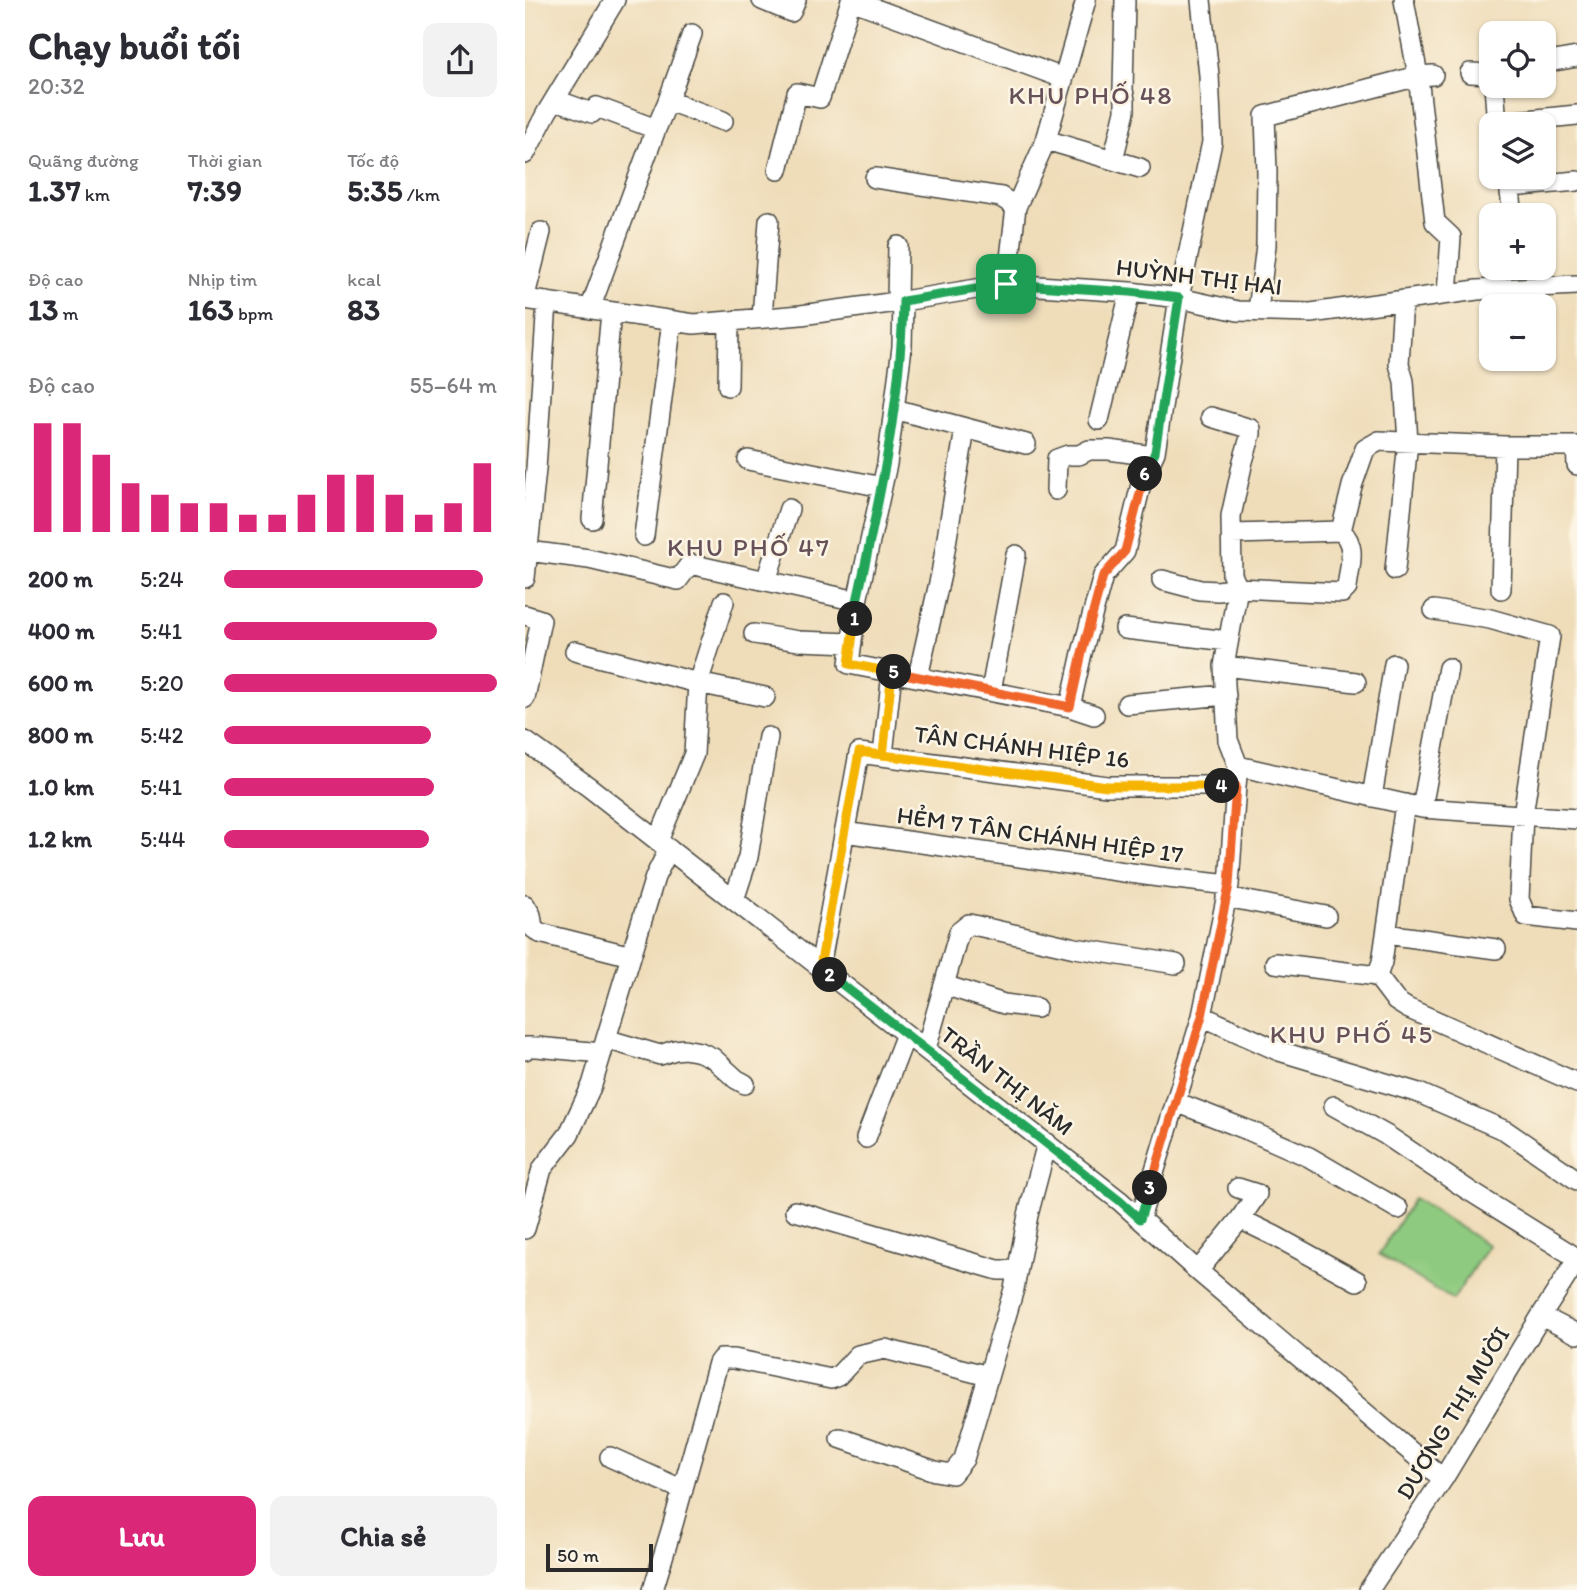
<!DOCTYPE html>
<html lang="vi">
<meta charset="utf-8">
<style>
body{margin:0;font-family:Itim,sans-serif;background:#f2f2f3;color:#2b2b33;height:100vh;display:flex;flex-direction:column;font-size:26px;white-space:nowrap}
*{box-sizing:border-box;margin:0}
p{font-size:23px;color:#7c7c81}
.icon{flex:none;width:38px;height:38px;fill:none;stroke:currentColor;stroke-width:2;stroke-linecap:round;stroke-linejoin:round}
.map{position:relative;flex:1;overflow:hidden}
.details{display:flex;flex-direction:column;background:#fff;width:525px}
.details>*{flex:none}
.buttons{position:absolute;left:954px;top:21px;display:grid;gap:14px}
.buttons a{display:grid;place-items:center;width:77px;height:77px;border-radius:14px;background:#fff;box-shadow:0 2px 5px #0004;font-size:35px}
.scale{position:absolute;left:21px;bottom:18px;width:107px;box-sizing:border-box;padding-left:7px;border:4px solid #2b2b2b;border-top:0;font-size:19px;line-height:24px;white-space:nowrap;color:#2b2b2b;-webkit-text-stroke:5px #fcf5e5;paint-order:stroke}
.pin{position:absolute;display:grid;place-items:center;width:60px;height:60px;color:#fff;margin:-30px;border-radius:14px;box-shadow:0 4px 10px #0006}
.km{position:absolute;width:35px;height:35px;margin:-18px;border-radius:50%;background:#222;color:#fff;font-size:19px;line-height:35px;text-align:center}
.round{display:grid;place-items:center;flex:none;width:74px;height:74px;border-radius:14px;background:#f2f2f3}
.overview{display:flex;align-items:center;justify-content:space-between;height:119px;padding:0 28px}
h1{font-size:38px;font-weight:700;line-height:52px}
.figures{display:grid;grid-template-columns:repeat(3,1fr);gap:10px;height:119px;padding:7px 28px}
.figures div{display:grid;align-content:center}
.figures b{font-size:30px;font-weight:700}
.figures small{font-size:19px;font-weight:400}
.figures p{font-size:19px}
.chart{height:196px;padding:14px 28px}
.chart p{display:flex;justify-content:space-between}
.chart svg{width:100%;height:126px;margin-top:7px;stroke:#db2777;stroke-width:6}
.cta{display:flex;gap:14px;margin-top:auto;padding:14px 28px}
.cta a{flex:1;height:80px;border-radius:14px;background:#db2777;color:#fff;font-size:28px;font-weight:700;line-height:80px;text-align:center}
.cta a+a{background:#f2f2f3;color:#2b2b33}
ul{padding:0 28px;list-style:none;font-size:23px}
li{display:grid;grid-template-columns:112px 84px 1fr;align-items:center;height:52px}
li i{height:18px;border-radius:9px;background:#db2777}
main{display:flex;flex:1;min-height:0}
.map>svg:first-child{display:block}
.pitch{fill:#8eca7f;stroke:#5c7a55;stroke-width:2}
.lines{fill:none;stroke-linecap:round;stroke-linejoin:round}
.minor-casing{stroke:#484640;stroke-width:22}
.minor{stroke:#fff;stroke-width:19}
.split-1-casing{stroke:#fff;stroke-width:14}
.split-2-casing{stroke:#fff;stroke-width:14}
.split-3-casing{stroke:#fff;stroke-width:14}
.split-4-casing{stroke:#fff;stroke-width:14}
.split-5-casing{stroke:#fff;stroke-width:14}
.split-6-casing{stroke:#fff;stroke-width:14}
.split-7-casing{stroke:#fff;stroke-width:14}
.split-1{stroke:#22a559;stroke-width:9}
.split-2{stroke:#f5b400;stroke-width:9}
.split-3{stroke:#22a559;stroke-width:9}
.split-4{stroke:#f0652b;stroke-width:9}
.split-5{stroke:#f5b400;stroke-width:9}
.split-6{stroke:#f0652b;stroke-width:9}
.split-7{stroke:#22a559;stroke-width:9}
.labels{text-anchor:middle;stroke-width:5;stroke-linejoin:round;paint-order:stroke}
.street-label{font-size:24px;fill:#2b2b2b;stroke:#fcf5e5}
.neighbourhood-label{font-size:26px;letter-spacing:2px;fill:#675158;stroke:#fcf5e5}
</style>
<main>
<section class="details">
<div class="overview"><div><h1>Chạy buổi tối</h1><p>20:32</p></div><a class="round"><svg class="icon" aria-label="share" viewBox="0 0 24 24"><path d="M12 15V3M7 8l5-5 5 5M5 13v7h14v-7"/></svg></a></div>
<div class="figures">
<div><p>Quãng đường</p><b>1.37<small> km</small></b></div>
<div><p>Thời gian</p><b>7:39</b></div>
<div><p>Tốc độ</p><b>5:35<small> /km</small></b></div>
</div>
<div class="figures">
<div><p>Độ cao</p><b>13<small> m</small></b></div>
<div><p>Nhịp tim</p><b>163<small> bpm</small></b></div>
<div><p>kcal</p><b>83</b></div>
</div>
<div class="chart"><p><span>Độ cao</span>55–64 m</p>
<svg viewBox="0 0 160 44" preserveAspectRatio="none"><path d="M5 44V6M15 44V6M25 44V17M35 44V27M45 44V31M55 44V34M65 44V34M75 44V38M85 44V38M95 44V31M105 44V24M115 44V24M125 44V31M135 44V38M145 44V34M155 44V20"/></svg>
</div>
<ul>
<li><b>200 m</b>5:24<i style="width:95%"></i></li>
<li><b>400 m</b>5:41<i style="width:78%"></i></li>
<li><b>600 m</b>5:20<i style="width:100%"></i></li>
<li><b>800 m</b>5:42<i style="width:76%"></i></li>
<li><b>1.0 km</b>5:41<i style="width:77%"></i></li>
<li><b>1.2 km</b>5:44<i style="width:75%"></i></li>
</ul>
<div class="cta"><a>Lưu</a><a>Chia sẻ</a></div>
</section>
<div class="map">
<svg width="1052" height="1590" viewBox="0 0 1052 1590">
<rect width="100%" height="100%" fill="#fcf5e5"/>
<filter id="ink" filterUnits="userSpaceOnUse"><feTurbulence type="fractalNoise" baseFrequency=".0143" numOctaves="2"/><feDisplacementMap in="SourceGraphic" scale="14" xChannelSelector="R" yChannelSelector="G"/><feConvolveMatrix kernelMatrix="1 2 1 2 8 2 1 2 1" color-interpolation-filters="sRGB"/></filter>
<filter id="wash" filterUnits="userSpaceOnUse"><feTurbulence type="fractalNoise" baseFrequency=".00686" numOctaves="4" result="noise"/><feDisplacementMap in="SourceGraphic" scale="28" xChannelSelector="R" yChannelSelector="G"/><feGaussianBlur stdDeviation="1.57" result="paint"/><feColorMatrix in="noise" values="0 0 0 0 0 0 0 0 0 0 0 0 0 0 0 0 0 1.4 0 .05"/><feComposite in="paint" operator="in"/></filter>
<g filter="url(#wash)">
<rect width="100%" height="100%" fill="#efddba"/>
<path class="pitch" d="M889,1198L963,1245L928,1300L854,1254Z"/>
</g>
<g filter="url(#ink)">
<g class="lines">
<defs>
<path id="minor" d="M237,0L266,12L271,0
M326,0L538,78
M879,0L893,76L910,222L926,237L922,294
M1018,63L1052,57
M945,73L966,74
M969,86L972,124
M31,100L67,113L72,107L131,129L65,309
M143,101L167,34
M972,123L1052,115
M131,129L143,101L198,121
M521,140L615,168
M0,154L22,112L90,0
M588,160L600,111V100L598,90L600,0
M253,170L272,93L295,98L326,0
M983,177L988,215
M350,178L476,197L491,207
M985,187L1052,181
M482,284L491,207L521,140L561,0
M0,296L16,232
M0,299L169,324L276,315L372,302L482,284L605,292L654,298L713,311L786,313L952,290L1052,285
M378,301L377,347L362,464L332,601L324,664L545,707L557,653L578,576L600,551L617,480L630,452L654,298L687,142L684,75L676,0
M372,302L373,246
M733,311L741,245L742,172L740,116L893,76L908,75
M237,318L244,221
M203,386L204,321
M369,409L501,444
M574,420L605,292
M1051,446L1052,465
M223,460L357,487
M531,490L532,459L543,455H554L564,450H584L628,456
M67,519L86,312
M707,534L816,531L827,486L840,449L854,441L980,446H1052
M119,536L147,321
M3,551L64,559L153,580L165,564L332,601
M870,570L883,442L879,381L874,364L878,300
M0,578L11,469L22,302
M637,580L675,590L693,591L713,588L707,575L706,516L718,461L726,434V429L686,417
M241,581L264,509
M976,589L980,446
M199,602L173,683L240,697
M909,610L965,619L1025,636L998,815L994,899L1001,916L1052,922
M0,615L16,620L0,698
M600,629L703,641
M229,634L274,641L327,643
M50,651L173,683L169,754L133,841
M699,666L831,682
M393,677L416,574L440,429
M466,691L491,555
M602,704L701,695
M545,707L569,715
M0,741L64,787L595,1201L673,1271L918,1479
M358,755L367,672
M713,766L703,740L699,666L713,588L817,593L822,588C824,567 833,546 816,531
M847,797L869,664
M897,808L923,668
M319,832L634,877L704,885
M701,897L801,916
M209,900L223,857L243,737
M0,905L6,915L8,928L15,933L106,956
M861,934L971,949
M750,963L852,976L857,962L880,804
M295,967L334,753L582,786H711L713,766L897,808L1052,819
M852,976L871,1001L882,1008L1052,1083
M419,985L479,1004L511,1008
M677,1016L754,1051L894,1093L981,1131L1052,1180
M81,1039L135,1055L150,1050L159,1049L175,1052L188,1058L211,1079L220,1084
M401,1049L434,932L444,924L550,948L651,964
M0,1050L1,1047H12L77,1053
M651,1102L725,1131L784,1157L873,1209
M809,1106L861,1135L943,1190L1052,1258
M341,1138L381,1034
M270,1211L473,1270H492
M615,1219L677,1016L704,885L711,786
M715,1219L750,1236L832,1281
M0,1229L17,1169L44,1134L67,1085L130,877L144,849
M673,1271L715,1219L732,1194L713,1188
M1016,1316L1052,1334
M315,1438L410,1471L427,1474L439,1459L489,1289L503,1215L522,1143
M85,1457L158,1490
M128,1590L148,1524L193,1363L196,1359H209L306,1379L313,1376L333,1355L360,1349L463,1376
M844,1590L918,1479L1016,1316L1052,1260"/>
</defs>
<use href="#minor" class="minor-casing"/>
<use href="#minor" class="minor"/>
</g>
</g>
<g class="lines" filter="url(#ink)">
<defs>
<path id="split-1" d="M330,619L332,601C354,502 376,403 378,301L481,284"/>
<path id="split-2" d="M305,975L295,967L334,752L358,755L367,672L324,664L330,619"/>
<path id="split-3" d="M305,975L595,1201L615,1219L625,1188"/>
<path id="split-4" d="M625,1188L677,1016L704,885L711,786H697"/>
<path id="split-5" d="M369,672H367L358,755L582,786H697"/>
<path id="split-6" d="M369,672L545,707L557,653L578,576L600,551L620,474"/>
<path id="split-7" d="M481,284L605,292L654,298L630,452L620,474"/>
</defs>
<use href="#split-1" class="split-1-casing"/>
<use href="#split-2" class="split-2-casing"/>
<use href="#split-3" class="split-3-casing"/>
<use href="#split-4" class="split-4-casing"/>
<use href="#split-5" class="split-5-casing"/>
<use href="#split-6" class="split-6-casing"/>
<use href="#split-7" class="split-7-casing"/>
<use href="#split-1" class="split-1"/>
<use href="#split-2" class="split-2"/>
<use href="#split-3" class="split-3"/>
<use href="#split-4" class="split-4"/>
<use href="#split-5" class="split-5"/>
<use href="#split-6" class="split-6"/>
<use href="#split-7" class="split-7"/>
</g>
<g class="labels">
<g class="street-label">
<text transform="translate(674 277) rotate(7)" y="8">HUỲNH THỊ HAI</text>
<text transform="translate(497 747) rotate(7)" y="8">TÂN CHÁNH HIỆP 16</text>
<text transform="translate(515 835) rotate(8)" y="8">HẺM 7 TÂN CHÁNH HIỆP 17</text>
<text transform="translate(482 1081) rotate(38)" y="8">TRẦN THỊ NĂM</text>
<text transform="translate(928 1413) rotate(-59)" y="8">DƯƠNG THỊ MƯỜI</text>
</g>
<g class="neighbourhood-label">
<text x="566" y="104">KHU PHỐ 48</text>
<text x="224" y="556">KHU PHỐ 47</text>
<text x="827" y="1043">KHU PHỐ 45</text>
</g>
</g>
</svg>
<div class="buttons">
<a><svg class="icon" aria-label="locate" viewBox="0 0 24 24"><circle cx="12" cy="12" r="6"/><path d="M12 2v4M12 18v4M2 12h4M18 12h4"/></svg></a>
<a><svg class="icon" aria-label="layers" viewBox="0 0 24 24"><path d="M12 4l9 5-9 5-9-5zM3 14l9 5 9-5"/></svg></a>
<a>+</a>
<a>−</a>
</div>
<div class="scale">50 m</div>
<div class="pin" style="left:481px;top:284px;background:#1e9e55"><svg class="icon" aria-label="arrive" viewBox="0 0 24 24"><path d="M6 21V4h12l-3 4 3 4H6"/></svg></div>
<b class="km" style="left:330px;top:619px">1</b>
<b class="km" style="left:305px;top:975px">2</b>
<b class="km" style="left:625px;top:1188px">3</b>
<b class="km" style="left:697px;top:786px">4</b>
<b class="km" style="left:369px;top:672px">5</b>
<b class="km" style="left:620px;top:474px">6</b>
</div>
</main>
